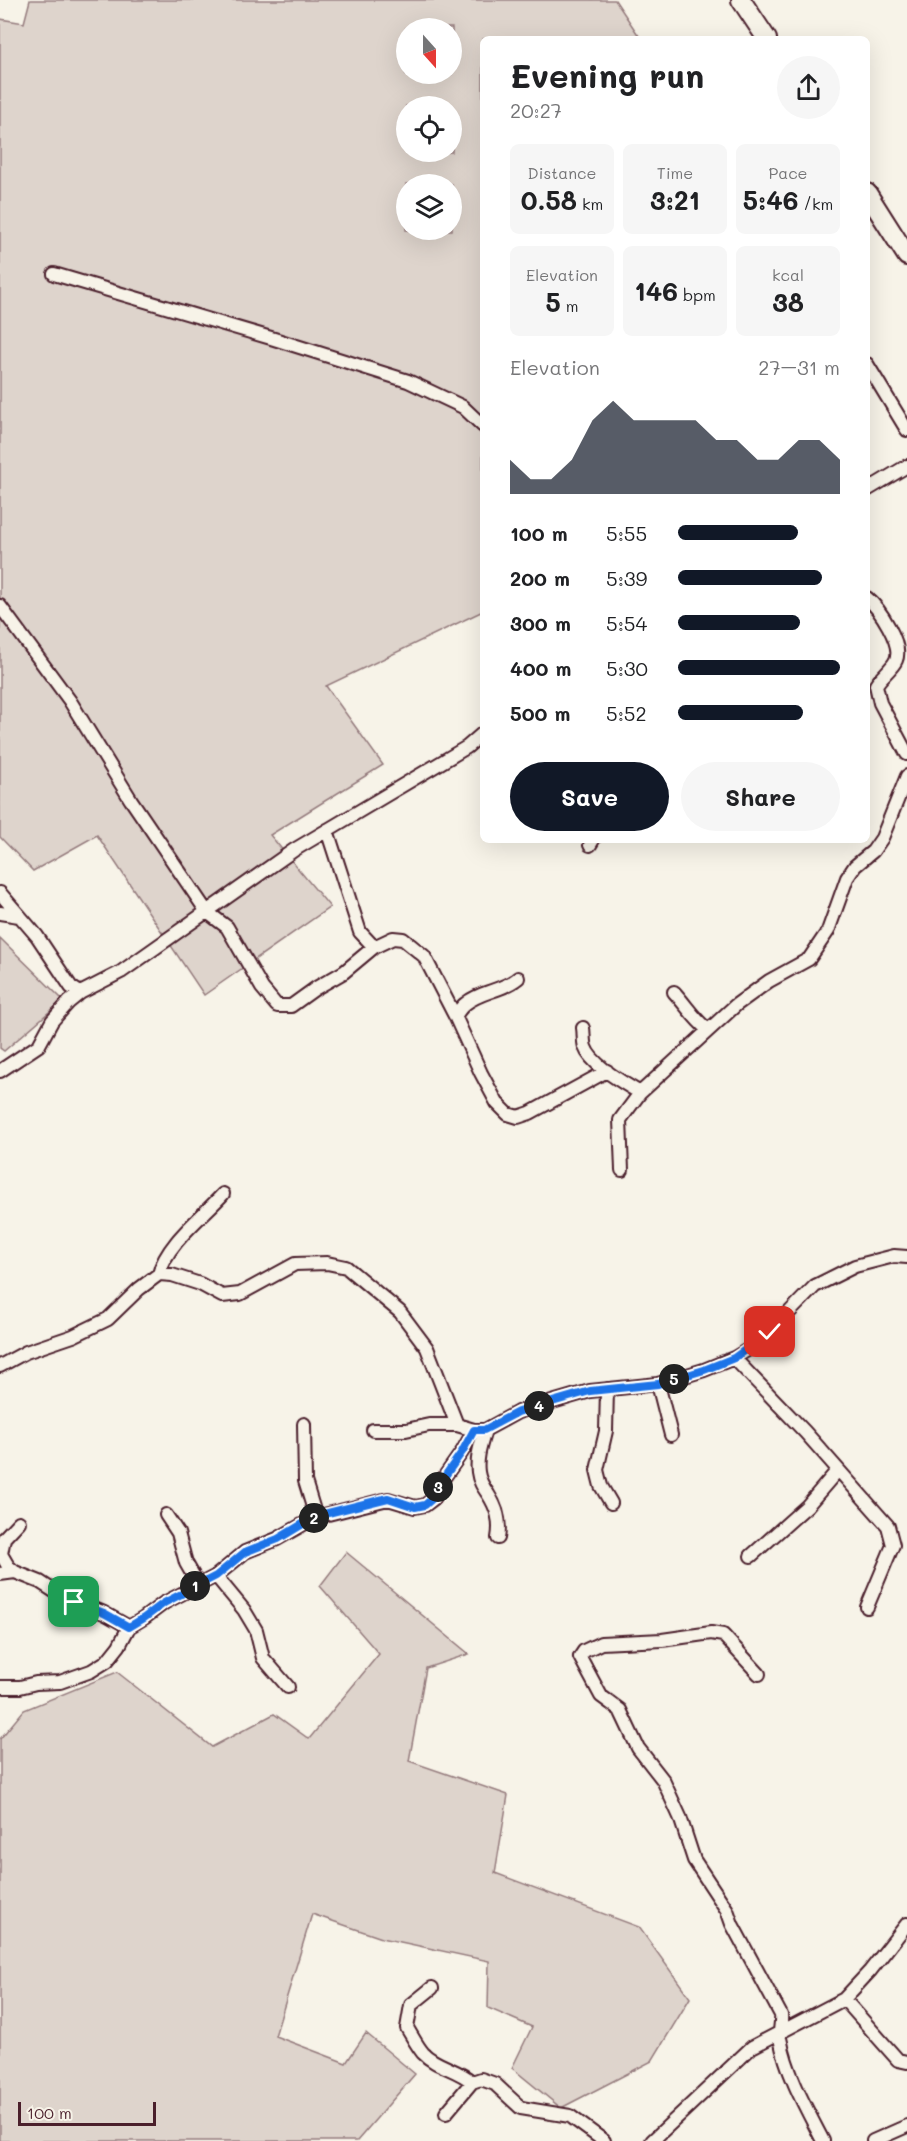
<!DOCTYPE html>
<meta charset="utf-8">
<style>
body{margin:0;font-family:Mali,sans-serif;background:#f6f6f6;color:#202124;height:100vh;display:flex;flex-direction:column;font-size:22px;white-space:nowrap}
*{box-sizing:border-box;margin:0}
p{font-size:20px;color:#757577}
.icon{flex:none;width:33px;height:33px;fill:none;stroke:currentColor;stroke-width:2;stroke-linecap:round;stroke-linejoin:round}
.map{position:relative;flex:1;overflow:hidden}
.drawer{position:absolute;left:480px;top:36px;width:390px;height:807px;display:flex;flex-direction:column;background:#fff;border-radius:9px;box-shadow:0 6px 24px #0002}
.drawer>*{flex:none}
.needle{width:39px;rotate:159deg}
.fabs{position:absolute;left:396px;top:18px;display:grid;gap:12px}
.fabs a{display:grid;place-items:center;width:66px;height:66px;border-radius:50%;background:#fff;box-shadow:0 6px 24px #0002;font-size:30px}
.scale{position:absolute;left:18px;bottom:15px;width:138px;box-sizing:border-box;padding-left:6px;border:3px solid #4a1f2b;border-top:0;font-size:16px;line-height:21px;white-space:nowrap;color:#4a1f2b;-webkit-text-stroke:4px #f7f3e8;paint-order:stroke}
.pin{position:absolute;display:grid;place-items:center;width:51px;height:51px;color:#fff;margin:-26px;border-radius:12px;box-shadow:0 3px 9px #0006}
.km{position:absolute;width:30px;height:30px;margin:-15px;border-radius:50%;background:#222;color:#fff;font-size:16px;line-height:30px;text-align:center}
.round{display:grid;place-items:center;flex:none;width:63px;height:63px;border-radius:32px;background:#f6f6f6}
.overview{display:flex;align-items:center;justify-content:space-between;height:102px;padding:0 30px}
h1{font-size:33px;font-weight:700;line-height:45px}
.metrics{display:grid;grid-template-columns:repeat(3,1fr);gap:9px;height:102px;padding:6px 30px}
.metrics div{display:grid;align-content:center;border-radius:9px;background:#f6f6f6;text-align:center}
.metrics b{font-size:26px;font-weight:700}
.metrics small{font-size:16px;font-weight:400}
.metrics p{font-size:16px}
.chart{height:168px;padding:12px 30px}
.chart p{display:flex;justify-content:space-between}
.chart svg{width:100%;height:108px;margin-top:6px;fill:#111827;opacity:.7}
.action{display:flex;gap:12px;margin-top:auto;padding:12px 30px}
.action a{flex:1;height:69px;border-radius:36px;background:#111827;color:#fff;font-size:24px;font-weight:700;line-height:69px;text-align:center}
.action a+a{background:#f6f6f6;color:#202124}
ul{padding:0 30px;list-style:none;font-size:20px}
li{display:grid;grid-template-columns:96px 72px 1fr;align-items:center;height:45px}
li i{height:15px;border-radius:8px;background:#111827}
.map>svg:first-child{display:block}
.green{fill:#ded4cc;stroke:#947a7c;stroke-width:1.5;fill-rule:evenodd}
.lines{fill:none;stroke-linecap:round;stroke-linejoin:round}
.minor-casing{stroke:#4a1f2b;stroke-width:16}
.highway-casing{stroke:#4a1f2b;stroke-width:22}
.minor{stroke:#f7f3e8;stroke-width:12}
.highway{stroke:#f7f3e8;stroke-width:18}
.route-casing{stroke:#fff;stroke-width:12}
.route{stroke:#1a73e8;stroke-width:8}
</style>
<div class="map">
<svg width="907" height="2141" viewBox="0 0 907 2141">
<rect width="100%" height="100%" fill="#f7f3e8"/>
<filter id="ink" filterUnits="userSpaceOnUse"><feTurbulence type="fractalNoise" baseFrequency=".0167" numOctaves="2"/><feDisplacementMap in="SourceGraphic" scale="12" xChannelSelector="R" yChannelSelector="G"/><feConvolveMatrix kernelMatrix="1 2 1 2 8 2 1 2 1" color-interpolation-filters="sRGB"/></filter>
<g filter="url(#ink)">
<path class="green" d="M30,0H615L641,39H483V611L326,686L383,765L270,835L330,907L204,995L97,835L33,871L0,837V19L24,23ZM406,28H452V74H406ZM406,106H452V152H406ZM406,184H452V230H406Z
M0,938L63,1000L4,1051L0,1048Z
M346,1552L469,1654L426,1668L409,1761L508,1795L495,1873L639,1927L690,1998L652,2061L561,2108L512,2068L532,2027L488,2008L489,1961L382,1938L312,1914L275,2036L346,2063L366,2033L415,2074L357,2141H0V1739L24,1710L117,1672L212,1747L274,1714L309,1739L379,1654L320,1586Z"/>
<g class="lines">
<defs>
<path id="minor" d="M54,274L271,338L408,381L463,407L483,426
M867,364L907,430
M867,490L907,466
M867,598C879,608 903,644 896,660C892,669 881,676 876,685L880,703L907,754
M0,606L70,701L131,800L207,912L227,927L262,988L277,1006H291L316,988L344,972L374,947
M327,830L360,932L374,947L393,938L403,939L424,956L455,1016L481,1073L497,1103L508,1114L518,1117L530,1113L607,1071
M590,845L593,840
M0,893L37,936L71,987L80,993
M0,913L19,916
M674,992C686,1005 694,1019 708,1030
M455,1016C458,1012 461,1007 465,1004C480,991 503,991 518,978
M583,1028C584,1033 583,1041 585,1047C591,1065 624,1083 640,1093
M0,1071L39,1045L52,1021L69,1002L80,993L121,972L294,850L467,747L483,733
M622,1170L620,1120L640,1093L736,1005L769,981L809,959L828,931L847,878L855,866L873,851L882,838L907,776
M159,1274C166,1244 202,1217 223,1194
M734,1358L805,1432L888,1526L893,1545L867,1607
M0,1366L26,1352L73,1336L108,1319L139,1289L159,1274L172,1275L200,1284L222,1296L240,1294L295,1264L327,1263L346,1267L400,1312L427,1348L457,1425L474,1430H485L518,1412L590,1391L658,1384L704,1370L734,1358L749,1349L770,1332L815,1286L855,1266L894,1256L907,1257
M658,1384L671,1435
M607,1389L606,1431L597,1470L601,1486L611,1503
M304,1424L305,1481L316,1517
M373,1430H406L429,1425H457
M485,1430C481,1444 476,1458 478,1472C479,1481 483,1487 488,1494C497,1508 501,1521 498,1538
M166,1515L178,1533L186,1563L198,1584
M19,1522L4,1538L1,1554L8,1566L15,1572L40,1582L60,1595L104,1613L129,1627
M751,1556L807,1506L838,1470
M0,1574L15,1572
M216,1576L244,1610L256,1630L263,1658L288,1687
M759,1674L723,1635L711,1633L662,1640L601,1643L584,1651L580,1657L601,1696L620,1710L638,1748L663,1780L680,1817L694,1860L727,1910L732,1924L781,2015C782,2023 779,2030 780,2038C787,2075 806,2108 823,2141
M0,1687H20L36,1683L60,1682L91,1671L107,1661L119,1646L129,1627L144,1618L164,1603L216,1576L245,1552L277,1539L316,1517L388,1499L415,1507L425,1505L433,1499L440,1483L462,1452L474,1430
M432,1988L411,2005L407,2028C412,2036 417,2046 423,2053C436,2067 458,2069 472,2082
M844,1999L898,2060L907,2062
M446,2113L472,2082L481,2079L495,2084L521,2108L570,2116L604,2141
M652,2141L752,2047L844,1999L870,1971L907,1924
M873,2141L907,2126"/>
<path id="highway" d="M741,0L767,39
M867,193L907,256"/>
</defs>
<use href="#minor" class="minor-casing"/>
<use href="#highway" class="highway-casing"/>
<use href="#minor" class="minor"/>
<use href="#highway" class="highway"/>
</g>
</g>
<g class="lines" filter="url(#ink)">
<defs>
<path id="route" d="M74,1602L104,1613L129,1627L144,1618L164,1603L216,1576L245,1552L278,1539L316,1516L388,1498L415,1507L425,1505L433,1498L440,1483L462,1452L474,1430H484L518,1412L590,1391L658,1384L704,1370L734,1358L770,1332"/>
</defs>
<use href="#route" class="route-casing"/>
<use href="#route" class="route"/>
</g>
</svg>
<div class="fabs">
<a><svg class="needle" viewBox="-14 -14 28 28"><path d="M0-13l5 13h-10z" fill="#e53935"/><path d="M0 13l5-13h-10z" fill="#757577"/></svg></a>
<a><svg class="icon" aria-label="locate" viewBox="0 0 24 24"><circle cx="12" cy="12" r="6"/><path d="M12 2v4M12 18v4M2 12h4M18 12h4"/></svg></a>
<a><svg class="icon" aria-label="layers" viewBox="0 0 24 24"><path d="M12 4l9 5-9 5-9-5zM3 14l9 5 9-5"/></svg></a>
</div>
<div class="scale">100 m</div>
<div class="pin" style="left:74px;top:1602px;background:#1e9e55"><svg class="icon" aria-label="arrive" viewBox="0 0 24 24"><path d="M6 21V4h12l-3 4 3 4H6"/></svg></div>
<div class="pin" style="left:770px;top:1332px;background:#d93025"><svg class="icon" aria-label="check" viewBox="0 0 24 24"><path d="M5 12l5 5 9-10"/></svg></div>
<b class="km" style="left:195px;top:1586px">1</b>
<b class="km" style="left:314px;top:1518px">2</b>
<b class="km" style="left:438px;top:1487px">3</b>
<b class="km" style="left:539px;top:1406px">4</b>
<b class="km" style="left:674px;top:1379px">5</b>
<section class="drawer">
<div class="overview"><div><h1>Evening run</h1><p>20:27</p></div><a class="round"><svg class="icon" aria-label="share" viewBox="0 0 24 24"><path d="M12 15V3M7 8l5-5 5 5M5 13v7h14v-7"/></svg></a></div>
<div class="metrics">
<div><p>Distance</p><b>0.58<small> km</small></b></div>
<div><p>Time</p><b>3:21</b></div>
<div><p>Pace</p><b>5:46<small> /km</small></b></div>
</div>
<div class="metrics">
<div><p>Elevation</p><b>5<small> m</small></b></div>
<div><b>146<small> bpm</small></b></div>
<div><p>kcal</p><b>38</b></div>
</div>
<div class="chart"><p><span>Elevation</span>27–31 m</p>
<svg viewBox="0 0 160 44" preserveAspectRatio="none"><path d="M0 44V30L10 38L20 38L30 30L40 14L50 6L60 14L70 14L80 14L90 14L100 22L110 22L120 30L130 30L140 22L150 22L160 30V44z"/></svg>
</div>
<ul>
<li><b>100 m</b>5:55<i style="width:74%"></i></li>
<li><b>200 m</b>5:39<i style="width:89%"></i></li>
<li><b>300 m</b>5:54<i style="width:75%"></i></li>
<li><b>400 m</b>5:30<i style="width:100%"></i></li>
<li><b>500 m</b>5:52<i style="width:77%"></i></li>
</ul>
<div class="action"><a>Save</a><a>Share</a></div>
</section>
</div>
